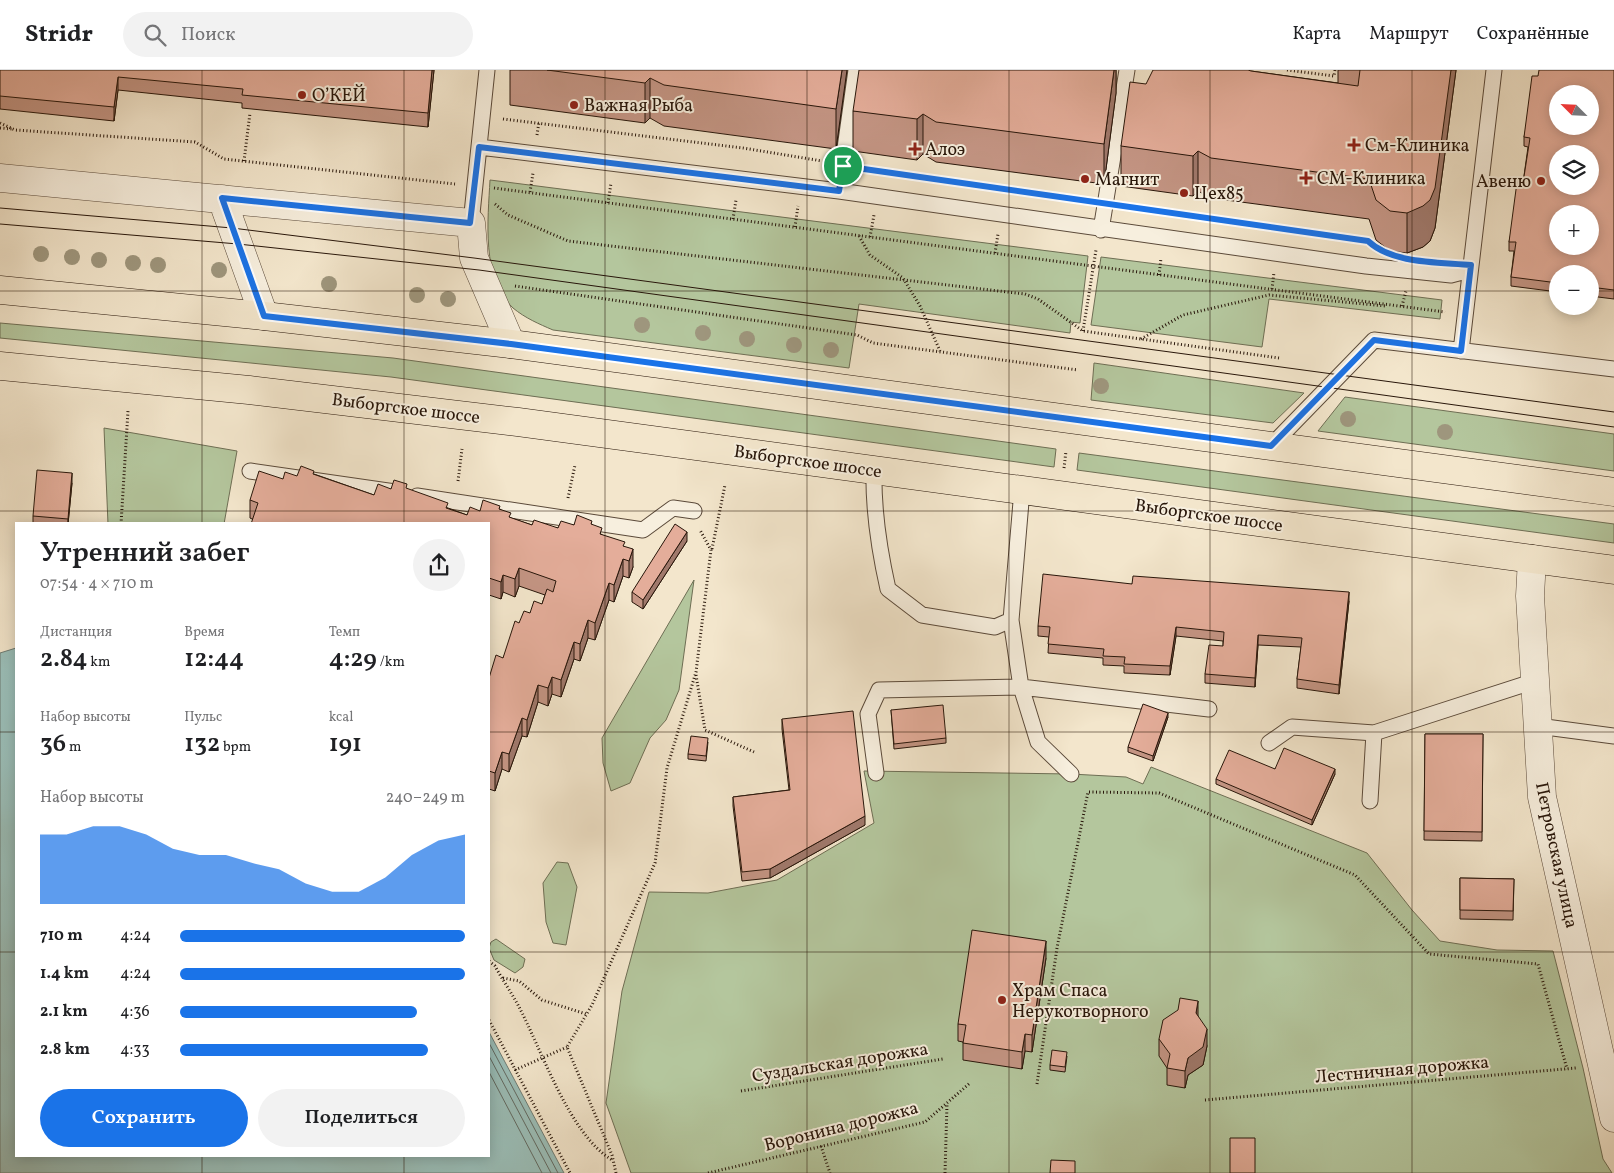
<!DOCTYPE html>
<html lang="ru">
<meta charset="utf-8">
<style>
body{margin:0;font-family:Vollkorn,serif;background:#f2f2f2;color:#202124;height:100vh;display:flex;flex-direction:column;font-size:19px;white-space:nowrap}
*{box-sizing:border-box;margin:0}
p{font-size:16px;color:#757577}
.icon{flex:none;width:28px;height:28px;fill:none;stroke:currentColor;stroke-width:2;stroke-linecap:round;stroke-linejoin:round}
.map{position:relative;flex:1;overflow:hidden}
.side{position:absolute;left:15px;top:452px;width:475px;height:635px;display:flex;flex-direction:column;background:#fff;border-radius:0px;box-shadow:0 2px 12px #0003}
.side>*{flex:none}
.needle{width:32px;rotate:294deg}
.controls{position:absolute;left:1549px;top:15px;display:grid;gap:10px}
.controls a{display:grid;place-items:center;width:50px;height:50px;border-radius:50%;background:#fff;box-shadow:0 2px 12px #0003;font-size:25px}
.pin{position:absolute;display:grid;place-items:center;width:42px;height:42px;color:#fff;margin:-21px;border:2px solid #fff;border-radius:50%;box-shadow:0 1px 5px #0007}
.round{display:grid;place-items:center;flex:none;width:52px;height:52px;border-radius:26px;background:#f2f2f2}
.overview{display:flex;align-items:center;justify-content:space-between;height:85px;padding:0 25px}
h1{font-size:28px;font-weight:600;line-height:38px}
.metrics{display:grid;grid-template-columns:repeat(3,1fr);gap:8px;height:85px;padding:5px 25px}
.metrics div{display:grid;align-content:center}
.metrics b{font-size:25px;font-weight:600}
.metrics small{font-size:14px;font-weight:400}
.metrics p{font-size:14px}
.chart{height:140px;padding:10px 25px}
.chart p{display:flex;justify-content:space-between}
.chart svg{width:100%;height:90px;margin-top:5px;fill:#1a73e8;opacity:.7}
.action{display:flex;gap:10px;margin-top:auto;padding:10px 25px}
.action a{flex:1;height:58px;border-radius:30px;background:#1a73e8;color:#fff;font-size:20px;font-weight:600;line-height:58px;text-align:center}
.action a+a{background:#f2f2f2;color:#202124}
ul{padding:0 25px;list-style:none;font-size:16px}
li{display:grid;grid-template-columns:80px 60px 1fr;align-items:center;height:38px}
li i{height:12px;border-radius:6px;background:#1a73e8}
header{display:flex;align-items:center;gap:30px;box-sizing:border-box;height:70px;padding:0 25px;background:#fff;border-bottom:1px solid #e0e0e0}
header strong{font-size:24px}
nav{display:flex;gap:28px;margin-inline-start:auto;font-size:18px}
.search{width:350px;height:45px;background:#f2f2f2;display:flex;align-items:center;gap:12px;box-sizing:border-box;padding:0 18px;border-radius:28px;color:#757577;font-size:19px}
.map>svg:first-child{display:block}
.green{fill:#b4c69d;stroke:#6e6e54}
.water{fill:#9bbfb9;stroke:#6d7b73}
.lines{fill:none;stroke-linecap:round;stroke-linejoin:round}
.shore{stroke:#626a62;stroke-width:1}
.service-casing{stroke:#5b4a3a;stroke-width:17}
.minor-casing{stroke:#5b4a3a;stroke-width:29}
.primary-casing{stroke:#28160a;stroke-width:29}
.path{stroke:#28160a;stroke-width:3;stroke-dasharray:1 2.5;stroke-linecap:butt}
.service{stroke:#f7efde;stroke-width:15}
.minor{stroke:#f7efde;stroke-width:28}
.primary{stroke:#f3e6cc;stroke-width:28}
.tram{stroke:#28160a;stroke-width:1}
.tree{fill:#9e967d}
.wall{fill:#c49584;stroke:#28160a}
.shaded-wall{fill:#a0796c;stroke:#28160a}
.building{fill:#e4ad9a;stroke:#28160a;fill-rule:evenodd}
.route-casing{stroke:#fff;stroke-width:10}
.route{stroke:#1a73e8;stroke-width:6}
.grid{fill:none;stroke:#28160a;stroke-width:1;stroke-opacity:0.55}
.poi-dot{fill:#8f2418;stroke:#f7efde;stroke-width:2}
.labels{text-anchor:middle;stroke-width:4;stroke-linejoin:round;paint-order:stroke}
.poi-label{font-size:18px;fill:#28160a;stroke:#f7efde;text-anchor:start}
.street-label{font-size:18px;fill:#28160a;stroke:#f7efde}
</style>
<header>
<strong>Stridr</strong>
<div class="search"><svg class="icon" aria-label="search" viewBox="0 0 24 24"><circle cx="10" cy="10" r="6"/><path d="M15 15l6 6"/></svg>Поиск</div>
<nav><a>Карта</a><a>Маршрут</a><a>Сохранённые</a></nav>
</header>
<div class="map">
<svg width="1614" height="1103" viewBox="0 0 1614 1103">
<rect width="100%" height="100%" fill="#f3e6cc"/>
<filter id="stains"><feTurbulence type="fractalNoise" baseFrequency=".004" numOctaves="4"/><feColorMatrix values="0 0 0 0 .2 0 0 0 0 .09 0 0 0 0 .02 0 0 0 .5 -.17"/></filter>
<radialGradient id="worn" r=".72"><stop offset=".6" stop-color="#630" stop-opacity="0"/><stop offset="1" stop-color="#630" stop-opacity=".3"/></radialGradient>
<path class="green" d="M490,110L1088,186L1080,253L1071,252L1070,263L859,234L849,298L553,260C539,254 525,248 513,238C481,209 488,149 490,110Z
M1101,187L1442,230L1440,249L1269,229L1262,277L1091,255Z
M0,253L393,288L1056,379L1054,397L391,307L0,268Z
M1094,293L1304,323L1273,353L1091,330Z
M1345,327L1614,364V401L1318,361Z
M104,358L237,381L224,454H108Z
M1079,383L1614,454V473L1077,400Z
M694,510L679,620L666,650L650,668L630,713L611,721L603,693L602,668Z
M1151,697L1367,783L1412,840L1440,871L1497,880L1553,881L1583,998L1603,1089L1612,1103H631L606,1033L622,921L649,822L708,823L777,810L874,753L864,701L1071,704L1126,707L1143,714Z
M557,792L568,793L577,817L566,875L553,873L546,852L543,813Z
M496,869L525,889L523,897L515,903L494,890L489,878L491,872Z"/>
<path class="water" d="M16,578V1086H489V962L564,1103H0V583Z"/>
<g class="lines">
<path class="shore" d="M489,973L558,1103
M489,986L551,1103
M489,1002L542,1103"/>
<defs>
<path id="service" d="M479,77L839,121L1366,196L1451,205L1470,200
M839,121L856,0
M471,153L487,0
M1101,160L1127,0
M1461,281L1494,0
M1271,376L1374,270L1614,299
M874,400C873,441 879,479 888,519L922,545L995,557L1011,550L1022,420
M250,401L395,422
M417,426L643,460L673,438L694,441
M1011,550L1021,617L1038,672L1071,704
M1538,656L1614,666
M1269,673L1292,657L1374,663L1535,611
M876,703L868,644L879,620L1021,617L1209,639
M1370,731L1374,663"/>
<path id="minor" d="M0,108L471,153L474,188L511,274
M222,129L264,246
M1532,489L1530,526L1542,727L1614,1048"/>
<path id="primary" d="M0,220L264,246L511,274L1614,422
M0,296L249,320L518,352L1614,500"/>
</defs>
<use href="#service" class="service-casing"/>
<use href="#minor" class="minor-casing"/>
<use href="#primary" class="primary-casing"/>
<path class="path" d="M1287,0L1334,6L1335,0
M503,49L743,78L822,91
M0,53L15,60L195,72L224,89L455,114
M0,58L12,59
M537,65L539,52
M244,91L250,43
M862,99L1086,131
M494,118L1445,242
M530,122L533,103
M608,133L611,113
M495,134L508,145L568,171L1025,224L1038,229L1083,261L1279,288
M1124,136L1368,171L1372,175
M733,149L736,130
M795,157L798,136
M859,166L870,185L903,208L920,236L940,281
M870,167L874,145
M995,183L998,164
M1159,205L1161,188
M515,216L857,265L873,273L1078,300
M1272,219L1274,202
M1402,236L1406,221
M1083,261L1096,180
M1141,269L1183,245L1269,225L1386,236
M1064,398L1066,381
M458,411L462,379
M568,428L575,395
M121,454L128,341
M712,479L725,415
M696,605L705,660L754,682
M489,891L495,896C502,909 511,922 518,935C542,980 569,1064 612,1090
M503,908L519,911L542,930L586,944
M489,950L570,1103
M515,1000L567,977
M1037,1014L1057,878L1088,722L1159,723L1355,805L1429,884L1538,894L1567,999
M741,1021L943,989
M1205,1030L1576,998
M821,1076L830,1103
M616,1103L612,1085L567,977L592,935L655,793L667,698L696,602L711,480L700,460
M708,1103L925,1052L970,1013
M945,1103L947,1034"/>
<use href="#service" class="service"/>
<use href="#minor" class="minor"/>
<use href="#primary" class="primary"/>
<path class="tram" d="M0,138L232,158L474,188L1614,342
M0,154L238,174L479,200L1614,357"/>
</g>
<g class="tree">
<circle cx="41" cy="184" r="8"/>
<circle cx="72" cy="187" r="8"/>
<circle cx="99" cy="190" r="8"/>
<circle cx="133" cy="193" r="8"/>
<circle cx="158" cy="195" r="8"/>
<circle cx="219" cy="200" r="8"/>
<circle cx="329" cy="214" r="8"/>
<circle cx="417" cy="225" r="8"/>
<circle cx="448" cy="229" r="8"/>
<circle cx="642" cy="255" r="8"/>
<circle cx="703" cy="263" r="8"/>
<circle cx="747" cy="269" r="8"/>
<circle cx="794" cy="275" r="8"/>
<circle cx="831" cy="280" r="8"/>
<circle cx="1101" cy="316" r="8"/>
<circle cx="1348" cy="349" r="8"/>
<circle cx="1445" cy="362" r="8"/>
</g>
<path class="wall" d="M0,0H434L428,57L242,38V33L118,20L114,51L0,39Z
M510,0H847L836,79L664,56L650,48L645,53L510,35Z
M1116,0V23L1104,114L936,92L923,84L917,90L853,81V41Z
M1338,0H1456L1435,158L1430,171L1423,177L1407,183L1390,181L1376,170L1369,149L1211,128L1198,121L1193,126L1121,116V76L1146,14L1251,1L1338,13Z
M1614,0V229L1590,226V204H1558V222L1511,216V207L1514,181H1509V172L1523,113L1528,77L1524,76V67L1538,6Z
M314,404L374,425L391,419H407L448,438L467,445L480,441L500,439L511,448L532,455L558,458L574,455L592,454L602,465L625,477L633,497L629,508L623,506L614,532L609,530L595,570L588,568L580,591L574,589L561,627L552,624L548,636L538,632L527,667L522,666L509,702L502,699L495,721L489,719V608L503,588L519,553L530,543L542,534L545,525L519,516L515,527L503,522L501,529L489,525V454L252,449L250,448V430L283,409Z
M72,413L68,454H33V446Z
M687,471L643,539L632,532V522Z
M1132,514L1349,531L1339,624L1297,618V609L1301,577L1258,575L1255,617L1205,613V604L1223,576V571L1176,566L1170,605L1124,603V596L1103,595V588L1048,583L1049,567L1038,566V556Z
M891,640L946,668V673L894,679Z
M1168,647L1153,691L1128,682V677Z
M782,649L865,755L770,808L742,811L733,736V727L789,720L782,659Z
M1425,664H1483L1482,771L1424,770Z
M708,672L706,691L688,689V684Z
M1275,699L1335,704L1312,755L1216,714V709Z
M1460,808L1514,809L1513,850L1460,849Z
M1046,888L1032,982L1025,981L1022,999L963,990V972L958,971V954Z
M1198,946L1207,976L1203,995L1188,1005L1185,1018L1167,1015V998L1159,986V969Z
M1067,986L1065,1002L1050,1000V995Z"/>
<path class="shaded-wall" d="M432,0H434L428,57V43Z
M842,0H847L836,79V39Z
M1114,0H1116V23L1104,114V74Z
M1451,0H1456L1435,158L1430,171L1423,177L1407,183V143Z
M118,7V20L114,51V37Z
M650,8V48L645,53V13Z
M923,44V84L917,90V49Z
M1198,81V121L1193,126V86Z
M72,403V413L68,454V449Z
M687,462V471L643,539V530Z
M633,479V497L629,508V491Z
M623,489V506L614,532V515Z
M519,498V516L515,527V509Z
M503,505V522L501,529V512Z
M609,513V530L595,570V553Z
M1349,522V531L1339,624V615Z
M588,550V568L580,591V574Z
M1176,557V566L1170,605V596Z
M1258,565V575L1255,617V608Z
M574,572V589L561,627V610Z
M552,607V624L548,636V618Z
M538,615V632L527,667V650Z
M1168,643V647L1153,691V686Z
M522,648V666L509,702V684Z
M502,682V699L495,721V703Z
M1335,699V704L1312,755V750Z
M865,746V755L770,808V799Z
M1046,871V888L1032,982V965Z
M1198,931V949L1196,943Z
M1207,959V976L1203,995L1188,1005L1185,1018V1001L1188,988Z
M1025,964V981L1022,999V982Z"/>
<path class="building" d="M0,0H432L428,43L242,25L243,19L118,7L114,37L0,26Z
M547,0H842L836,39L664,15L650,8L645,13Z
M859,0H1114L1104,74L936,52L923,44L917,49L853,41Z
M1153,0H1248L1251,1L1358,16L1360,0H1451L1435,118L1430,130L1423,136L1407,143L1390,141L1376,130L1369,109L1211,88L1198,81L1193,86L1121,76L1130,12L1146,14Z
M1539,0H1614V220L1590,217V204H1558V213L1511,207L1516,172H1509L1517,112L1523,113L1530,68L1524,67L1532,6H1538ZM1558,24H1590V56H1558ZM1558,84H1590V116H1558ZM1558,144H1590V176H1558Z
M301,396L314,401L313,404L374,425L378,414L391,419L394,410L407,414L406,418L448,433L446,438L467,445L470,437L480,441L483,430L500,436L499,439L511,443L509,447L532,455L534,450L558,458L561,451L574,455L577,445L592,451L591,454L602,458L600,464L625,472L623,476L633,479L629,491L623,489L614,515L609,513L595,553L588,550L580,574L574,572L561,610L552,607L548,618L538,615L527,650L522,648L509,684L502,682L495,703L489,701V608L496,585L503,588L515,551L519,553L524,541L530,543L534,531L542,534L547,519L553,522L556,511L519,498L515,509L503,505L501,512L489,508V454H251L258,433L250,430L259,401L283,409L285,402L297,406Z
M37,400L72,403L68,449L33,446Z
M675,454L687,462L643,530L632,522Z
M1043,504L1132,514L1133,506L1349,522L1339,615L1297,609L1302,568L1258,565L1255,608L1205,604L1209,575L1223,576L1224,562L1176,557L1170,596L1124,594L1125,587L1103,586L1104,579L1048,574L1050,557L1038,556Z
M1143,634L1168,643L1153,686L1128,677Z
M943,635L946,668L894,674L891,640Z
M853,641L865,746L770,799L742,802L733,727L790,720L782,649Z
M1425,664H1483L1482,762L1424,761Z
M691,666L708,668L706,686L688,684Z
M1284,678L1335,699L1312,750L1216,709L1229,680L1275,699Z
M1460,808L1514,809L1513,841L1460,840Z
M972,860L1046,871L1032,965L1025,964L1022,982L963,973L966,955L958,954Z
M1180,928L1198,931L1196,943L1207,959L1203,977L1188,988L1185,1001L1167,998L1170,984L1159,969L1163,950L1178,940Z
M1052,980L1067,982L1065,997L1050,995Z
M1230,1068H1255V1103H1230Z
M1051,1090L1075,1091V1103H1050Z"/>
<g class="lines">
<defs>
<path id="route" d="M479,77L839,121L843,96L1368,171C1392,194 1439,192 1471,195L1461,281L1374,270L1271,376L511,274L264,246L222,128L470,153Z"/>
</defs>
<use href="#route" class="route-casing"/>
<use href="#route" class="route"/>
</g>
<path class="grid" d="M202,0V454M404,0V454M605,0V1103M807,0V1103M1009,0V1103M1210,0V1103M1412,0V1103M0,221H1558M1590,221H1614M0,441H1614M0,662H16M489,662H1614M0,882H16M489,882H1614M202,1086V1103M404,1086V1103"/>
<g class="poi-dot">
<circle cx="302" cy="25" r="5"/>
<circle cx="574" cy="35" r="5"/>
<path d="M1351.5 67.5h5v5h5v5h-5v5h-5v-5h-5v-5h5z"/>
<path d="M912.5 71.5h5v5h5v5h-5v5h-5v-5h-5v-5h5z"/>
<path d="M1303.5 100.5h5v5h5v5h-5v5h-5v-5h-5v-5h5z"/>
<circle cx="1085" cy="109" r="5"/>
<circle cx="1541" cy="111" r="5"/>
<circle cx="1184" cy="123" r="5"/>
<circle cx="1002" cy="930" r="5"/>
</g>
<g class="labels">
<g class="poi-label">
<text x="312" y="31">О’КЕЙ</text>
<text x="584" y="41">Важная Рыба</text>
<text x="1365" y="81">См-Клиника</text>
<text x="925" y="85">Алоэ</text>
<text x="1317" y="114">СМ-Клиника</text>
<text x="1095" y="115">Магнит</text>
<text x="1531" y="117" text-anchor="end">Авеню</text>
<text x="1194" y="129">Цех85</text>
<text x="1012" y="926">Храм Спаса<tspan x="1012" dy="21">Нерукотворного</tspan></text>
</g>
<g class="street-label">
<text transform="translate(406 338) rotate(7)" y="6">Выборгское шоссе</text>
<text transform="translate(808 391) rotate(8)" y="6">Выборгское шоссе</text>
<text transform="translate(1209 445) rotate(8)" y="6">Выборгское шоссе</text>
<text transform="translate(1557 785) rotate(78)" y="6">Петровская улица</text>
<text transform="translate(840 992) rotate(-9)" y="6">Суздальская дорожка</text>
<text transform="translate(1402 999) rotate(-5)" y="6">Лестничная дорожка</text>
<text transform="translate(841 1056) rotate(-14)" y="6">Воронина дорожка</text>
</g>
</g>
<rect width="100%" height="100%" filter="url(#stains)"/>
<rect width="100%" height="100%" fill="url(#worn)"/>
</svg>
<div class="controls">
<a><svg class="needle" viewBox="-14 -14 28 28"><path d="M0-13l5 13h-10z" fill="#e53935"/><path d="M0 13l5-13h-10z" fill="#757577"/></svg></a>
<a><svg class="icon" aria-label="layers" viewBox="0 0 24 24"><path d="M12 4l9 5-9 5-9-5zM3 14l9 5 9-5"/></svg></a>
<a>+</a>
<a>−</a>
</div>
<div class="pin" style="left:843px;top:96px;background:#1e9e55"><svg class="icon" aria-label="arrive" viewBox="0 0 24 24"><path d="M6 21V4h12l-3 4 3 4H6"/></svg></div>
<section class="side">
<div class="overview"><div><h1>Утренний забег</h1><p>07:54 · 4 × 710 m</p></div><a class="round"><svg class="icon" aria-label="share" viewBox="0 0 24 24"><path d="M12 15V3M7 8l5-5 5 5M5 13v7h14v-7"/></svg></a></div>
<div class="metrics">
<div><p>Дистанция</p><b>2.84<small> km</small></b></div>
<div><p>Время</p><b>12:44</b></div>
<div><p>Темп</p><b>4:29<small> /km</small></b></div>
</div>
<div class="metrics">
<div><p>Набор высоты</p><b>36<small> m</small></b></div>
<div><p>Пульс</p><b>132<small> bpm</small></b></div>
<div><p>kcal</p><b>191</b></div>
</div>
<div class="chart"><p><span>Набор высоты</span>240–249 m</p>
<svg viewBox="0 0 160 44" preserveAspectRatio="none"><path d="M0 44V10L10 10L20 6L30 6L40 10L50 17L60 20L70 20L80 24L90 27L100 34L110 38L120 38L130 31L140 20L150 13L160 10V44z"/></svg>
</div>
<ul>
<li><b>710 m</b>4:24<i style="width:100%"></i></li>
<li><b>1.4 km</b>4:24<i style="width:100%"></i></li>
<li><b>2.1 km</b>4:36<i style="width:83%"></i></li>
<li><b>2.8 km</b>4:33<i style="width:87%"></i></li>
</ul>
<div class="action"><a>Сохранить</a><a>Поделиться</a></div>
</section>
</div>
